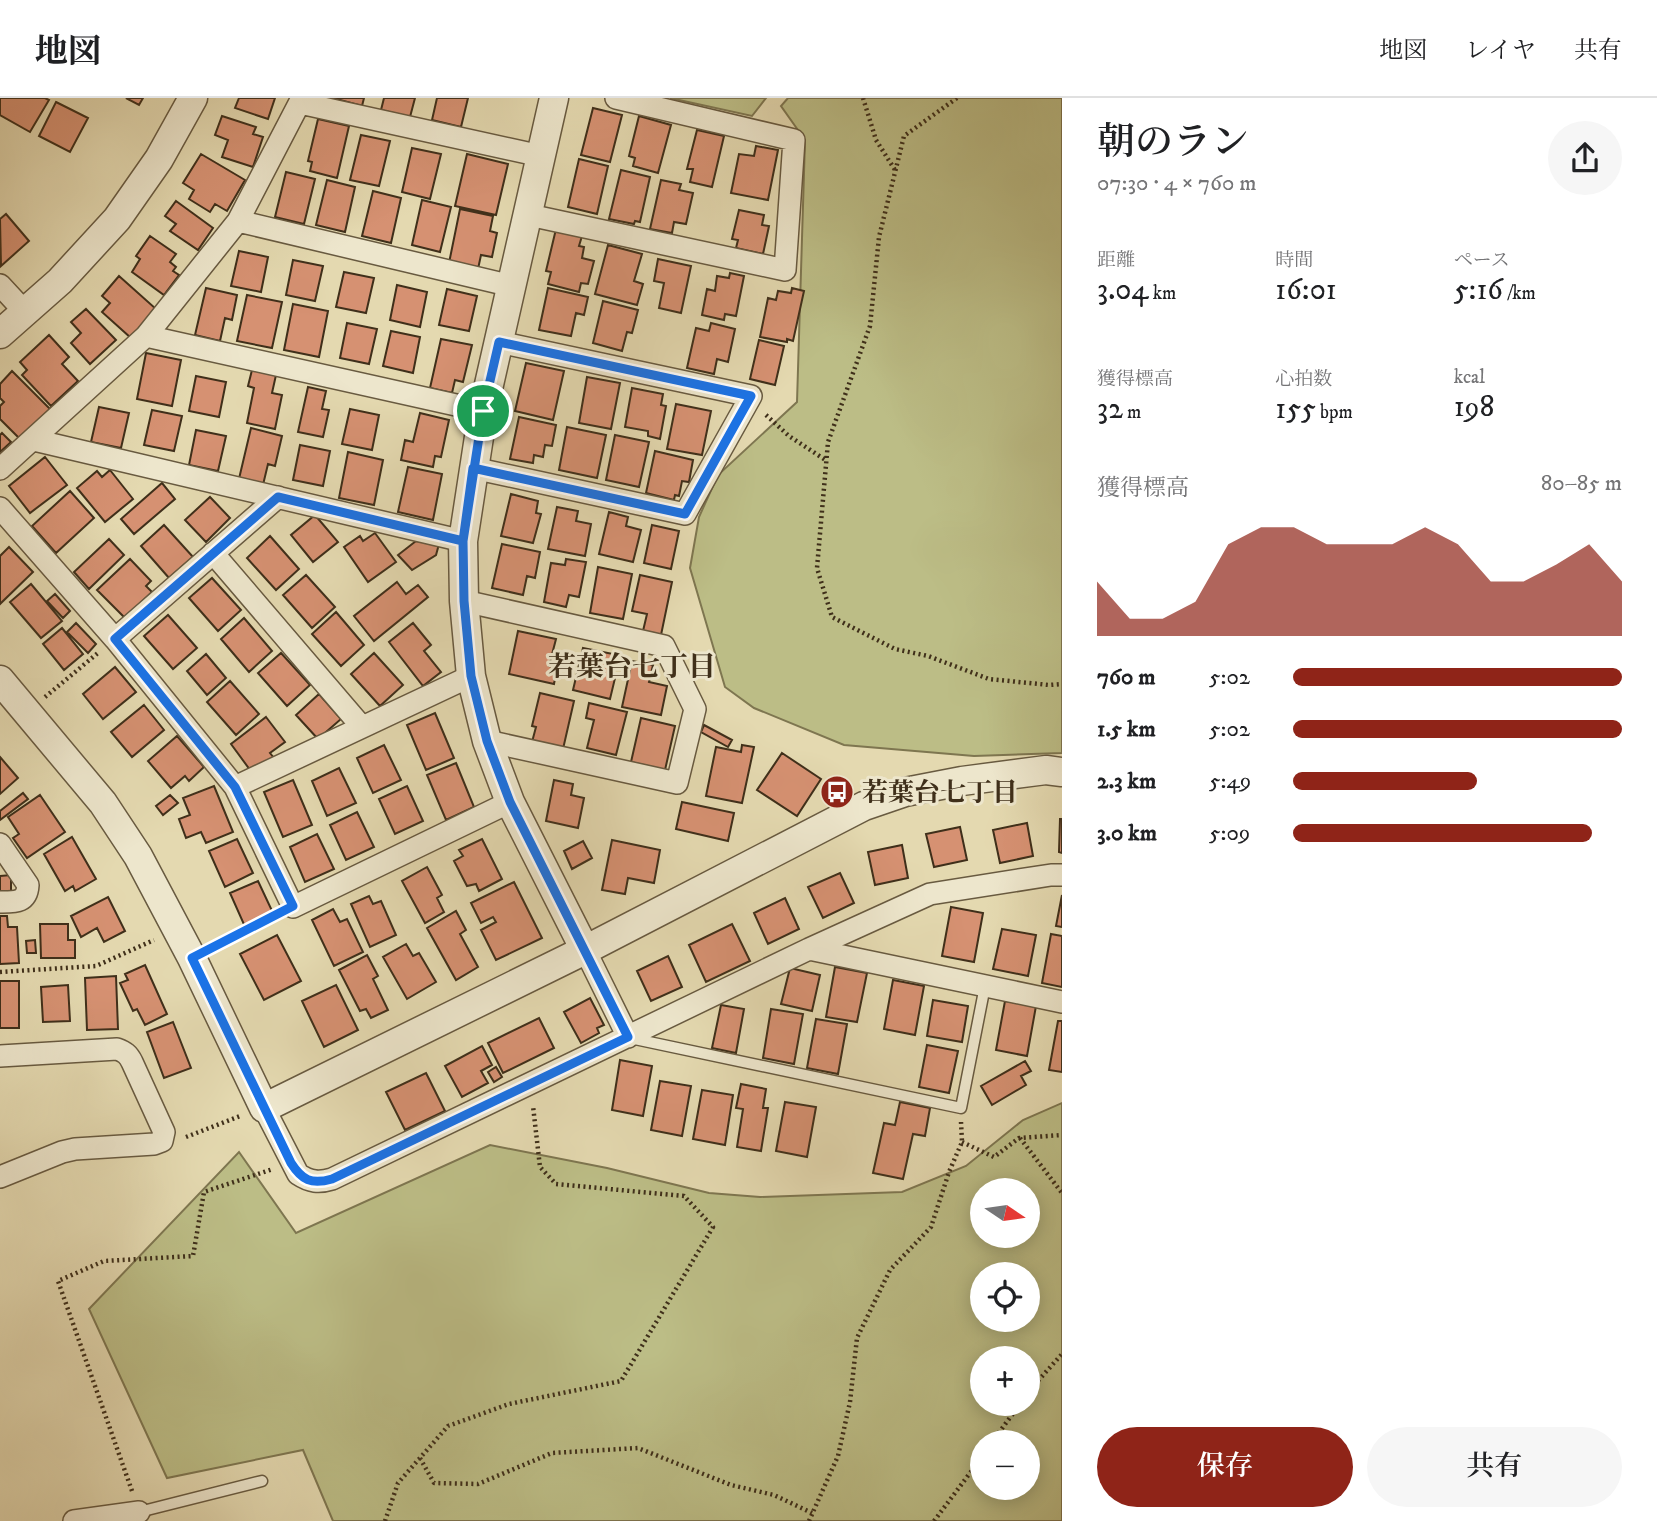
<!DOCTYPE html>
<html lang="ja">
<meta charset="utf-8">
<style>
body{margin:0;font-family:"IM FELL DW Pica","Noto Serif JP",serif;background:#f6f6f6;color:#202124;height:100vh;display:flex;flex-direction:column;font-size:26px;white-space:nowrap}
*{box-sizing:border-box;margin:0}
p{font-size:23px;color:#757577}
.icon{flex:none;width:38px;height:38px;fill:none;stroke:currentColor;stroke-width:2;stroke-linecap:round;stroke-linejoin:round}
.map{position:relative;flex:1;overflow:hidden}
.sheet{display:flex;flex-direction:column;background:#fff;width:595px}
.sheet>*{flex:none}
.needle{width:46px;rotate:103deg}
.controls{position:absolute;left:970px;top:1080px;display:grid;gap:14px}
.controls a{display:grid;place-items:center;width:70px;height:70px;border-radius:50%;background:#fff;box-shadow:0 4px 18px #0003;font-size:35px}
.pin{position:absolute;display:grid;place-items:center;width:60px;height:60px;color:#fff;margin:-30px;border:4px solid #fff;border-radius:50%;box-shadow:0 2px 7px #0007}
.round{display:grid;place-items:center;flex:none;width:74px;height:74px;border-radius:37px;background:#f6f6f6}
.headline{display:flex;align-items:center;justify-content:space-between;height:119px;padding:0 35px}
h1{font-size:38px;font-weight:600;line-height:52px}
.stats{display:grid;grid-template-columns:repeat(3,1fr);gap:10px;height:119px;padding:7px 35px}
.stats div{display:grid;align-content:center}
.stats b{font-size:30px;font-weight:600}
.stats small{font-size:19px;font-weight:400}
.stats p{font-size:19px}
.chart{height:196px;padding:14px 35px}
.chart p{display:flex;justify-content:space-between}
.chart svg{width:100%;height:126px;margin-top:7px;fill:#8f2418;opacity:.7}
.action{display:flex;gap:14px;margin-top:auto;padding:14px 35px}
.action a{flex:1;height:80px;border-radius:42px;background:#8f2418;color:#fff;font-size:28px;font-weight:600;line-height:80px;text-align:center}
.action a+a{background:#f6f6f6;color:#202124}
ul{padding:0 35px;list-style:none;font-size:23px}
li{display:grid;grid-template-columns:112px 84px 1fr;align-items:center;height:52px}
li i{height:18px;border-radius:9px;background:#8f2418}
header{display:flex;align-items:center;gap:42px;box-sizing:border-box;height:98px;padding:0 35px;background:#fff;border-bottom:2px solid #e0e0e0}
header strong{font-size:33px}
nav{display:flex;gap:38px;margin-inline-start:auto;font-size:24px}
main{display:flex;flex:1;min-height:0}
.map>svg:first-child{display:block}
.green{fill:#bcbd86;stroke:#7e7650;stroke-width:2;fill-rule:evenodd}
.building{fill:#d69172;stroke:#3f2f1a;stroke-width:2}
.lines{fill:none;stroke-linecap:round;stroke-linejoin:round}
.service-casing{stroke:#685a40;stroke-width:13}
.minor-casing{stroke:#685a40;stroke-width:24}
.tertiary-casing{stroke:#685a40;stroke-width:31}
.path{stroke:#3f2f1a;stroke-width:4.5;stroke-dasharray:2 3.5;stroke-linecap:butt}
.service{stroke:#ede6cc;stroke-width:10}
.minor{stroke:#ede6cc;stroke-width:21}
.tertiary{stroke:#ede6cc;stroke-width:28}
.route-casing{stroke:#fff;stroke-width:14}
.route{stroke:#1a73e8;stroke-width:9}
.labels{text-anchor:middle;stroke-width:6;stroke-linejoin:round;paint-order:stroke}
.poi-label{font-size:26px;font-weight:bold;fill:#3f2f1a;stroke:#ede6cc;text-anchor:start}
.neighbourhood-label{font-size:28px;font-weight:bold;fill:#3f2f1a;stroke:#ede6cc}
</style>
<header>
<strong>地図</strong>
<nav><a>地図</a><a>レイヤ</a><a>共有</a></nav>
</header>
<main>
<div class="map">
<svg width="1062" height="1423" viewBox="0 0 1062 1423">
<rect width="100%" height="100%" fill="#e4d9b0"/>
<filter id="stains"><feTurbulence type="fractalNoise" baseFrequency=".00286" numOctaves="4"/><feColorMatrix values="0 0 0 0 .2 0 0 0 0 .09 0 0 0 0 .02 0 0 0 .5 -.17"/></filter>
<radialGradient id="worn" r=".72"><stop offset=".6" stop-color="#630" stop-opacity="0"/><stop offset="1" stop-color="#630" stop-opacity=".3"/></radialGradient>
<path class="green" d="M670,0H766L752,18Z
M788,0H1062V655L974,658L844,647L754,610L725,589L690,470L699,419L718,377L797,304L805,42L781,8Z
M1062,1005V1423H333L303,1352L167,1380L89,1211L239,1054L296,1135L490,1047L607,1070L709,1095L760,1099L902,1094L966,1068L1023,1022ZM1027,1092V1138H982V1092ZM1027,1176V1222H982V1176ZM982,1260H1027V1306H982ZM982,1344H1027V1390H982Z"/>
<path class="building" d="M0,0H45L49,2L30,34L0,17Z
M126,0H143L139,7Z
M239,0H275L268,21L235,10Z
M333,0H364L362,8Z
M384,0H415L410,19L381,12Z
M437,0H468L461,29L432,22Z
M56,4L88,20L70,54L39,38Z
M593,10L622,17L610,64L581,57Z
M222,18L256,29L253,36L263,39L253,69L222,59L228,42L215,37Z
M639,18L671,27L658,75L633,68L635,60L629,58Z
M318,21L349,28L337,80L310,73L312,64L308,63Z
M697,32L724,38L712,89L690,84L693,71H687Z
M361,37L390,43L379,88L350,82Z
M756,48L778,52L768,102L731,95L739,56L754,58Z
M412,50L441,56L430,101L402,94Z
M201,56L245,82L227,113L215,106L210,114L189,101L194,92L183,85Z
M467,56L508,66L496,117L455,108Z
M579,61L608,68L597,116L568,109Z
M621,72L650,79L640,124L635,123L634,126L609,121Z
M286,74L315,81L304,126L275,119Z
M327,82L355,89L345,134L316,127Z
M661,82L681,86L679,92L693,95L686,126L674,124L672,135L650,131Z
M373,93L401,100L391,145L362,138Z
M422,102L451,109L440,154L412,147Z
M176,103L213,130L198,152L170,133L176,126L165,118Z
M460,111L493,118L490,133L497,135L492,159L481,157L478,171L449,165Z
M739,112L764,117L762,127L769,128L763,156L736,150L738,142L732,141Z
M6,116L29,143L1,168L0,121Z
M556,131L582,138L579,148L584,149L582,160L594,163L588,186L581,185L579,194L548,186L551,174L546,173Z
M150,138L176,156L170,164L176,169L173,173L179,177L164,197L132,174L140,161L136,158Z
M608,147L642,156L634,183L643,186L637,207L595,196Z
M239,153L268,159L261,194L231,188Z
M658,161L691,168L681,215L659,210L664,185L654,183Z
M293,162L323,168L315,203L286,197Z
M344,174L374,180L366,215L336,209Z
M730,175L744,178L736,218L725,216L724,222L702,217L707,191L715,193L717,178L729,180Z
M119,178L156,211L131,240L102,214L110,205L102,198Z
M397,187L427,194L420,229L390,222Z
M206,190L237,197L232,222L225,220L220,243L195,237Z
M548,190L588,199L584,217L576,215L571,238L539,232Z
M792,190L804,193L793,243L787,241V244L760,239L768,200L776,202L778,193L791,195Z
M447,191L477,198L469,233L439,227Z
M247,197L282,204L272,250L237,243Z
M603,203L638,212L632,235L627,234L622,253L593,245Z
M293,206L328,213L319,259L284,252Z
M86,211L116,242L90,266L71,245L81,235L71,224Z
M347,225L377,231L369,266L340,260Z
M711,225L735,231L728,264L717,261L714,276L687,270L696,230L709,233Z
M391,233L420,239L413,275L383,268Z
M49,237L69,259L62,266L78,283L51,308L22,277L27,272L20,264Z
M441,241L472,247L463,284L455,282L452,295L430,290Z
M759,242L784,248L775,287L750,281Z
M146,255L181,262L172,308L137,301Z
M526,265L564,273L553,322L515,313Z
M252,272L276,277L272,295L282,297L275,331L247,325L254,290L248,288Z
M12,273L50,311L20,341L0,321V308L4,304L0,300V286Z
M196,278L226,284L219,319L189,313Z
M587,279L620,285L611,331L579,325Z
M308,289L326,293L322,311L329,312L323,339L298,334Z
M632,290L663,296L661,307L666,308L660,341L648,338V333L625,329Z
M676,306L711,313L702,357L667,351Z
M99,309L129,315L121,350L91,344Z
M350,311L379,317L372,352L342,346Z
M152,312L182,318L174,353L144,347Z
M420,315L449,322L441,359L435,358L433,369L401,362L405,342L413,344Z
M519,319L556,327L552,348L545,347L543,359L534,357L533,365L510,361Z
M567,329L606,337L597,380L559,372Z
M251,330L282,338L275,368L268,366L262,391L238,385Z
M196,332L226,338L218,373L189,367Z
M2,335L11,344L0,354V337Z
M615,337L649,344L639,389L606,382Z
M300,347L330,353L323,388L293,382Z
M655,353L693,362L689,384L682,383L679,398L675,397L674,402L646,395Z
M348,354L383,362L374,407L339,400Z
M45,359L67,387L30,415L9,388Z
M408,369L442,376L433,422L398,414Z
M110,372L133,401L105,424L77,390L97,373L102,379Z
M162,385L175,401L134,436L121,421Z
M70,393L94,420L56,455L32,428Z
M511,396L538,403L536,415L541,416L533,445L501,438Z
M210,399L230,420L206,444L185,422Z
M557,409L578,413L576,423L591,426L585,458L548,451Z
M609,414L628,419L626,428L641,432L633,464L599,456Z
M315,417L338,444L313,464L291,437Z
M164,427L193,459L169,480L141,448Z
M652,427L679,433L671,471L644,465Z
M375,435L396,464L368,484L344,449L360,438L363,443Z
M270,438L299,471L276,492L247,460Z
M109,441L124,457L89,491L74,474Z
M416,443L439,446L436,457L412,472L398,457Z
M502,446L540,454L535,480L527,478L523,497L492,490Z
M9,449L33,474L0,506V458Z
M130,461L151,483L146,488L152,494L125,520L97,492Z
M566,461L586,464L579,499L569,497L566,509L544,504L551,465L565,467Z
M598,469L632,476L623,521L590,515Z
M306,477L335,509L312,530L283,497Z
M640,477L672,484L661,537L643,533L647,516L632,513Z
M212,480L241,512L218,533L189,500Z
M397,484L406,496L418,487L428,499L374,543L354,518Z
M31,486L62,523L41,540L10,504Z
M55,496L70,513L63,520L47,503Z
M336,514L364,547L341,568L312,536Z
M168,517L197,550L173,571L144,538Z
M244,520L272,553L249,574L221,541Z
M76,525L96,546L88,555L67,534Z
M413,525L431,547L424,553L441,574L423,588L389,544Z
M62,530L83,556L64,572L43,546Z
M518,533L556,541L549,568L557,570L554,586L509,576Z
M583,550L613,556L609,574L616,576L610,601L573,592Z
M281,555L310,587L287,608L258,575Z
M374,555L403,587L380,608L351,576Z
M206,556L226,580L207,597L187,573Z
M632,563L653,567L649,584L667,588L661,617L622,609Z
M115,569L136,594L103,621L83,596Z
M230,583L259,616L236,637L207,604Z
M540,595L574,603L563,651L532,644L536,629L532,628Z
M319,596L341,621L318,641L296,617Z
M589,605L627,614L616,657L587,650L594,622L586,620Z
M144,607L164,632L132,659L111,634Z
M435,615L454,660L426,672L407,627Z
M266,619L285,644L270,655L274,660L253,676L231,646Z
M641,620L675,628L665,672L631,664Z
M704,627L732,642L728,649L701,634Z
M177,638L204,669L189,683L185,678L171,690L148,663Z
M384,647L401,682L373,695L357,660Z
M742,647L754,649L742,705L706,698L716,649L741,654Z
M782,655L821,681L797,718L757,692Z
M0,659L18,680L0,696Z
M456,665L474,709L446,722L427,677Z
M339,670L356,705L327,718L312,683Z
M293,682L312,727L283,739L264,694Z
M554,682L573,686L571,697L584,700L578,730L546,723Z
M214,688L233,734L206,745L201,734L186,740L179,721L190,717L183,700Z
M407,688L423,723L395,736L379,701Z
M23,695L28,701L0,722V713Z
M40,697L65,734L27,760L13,740L19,736L8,719Z
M170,697L178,705L163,717L156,708Z
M682,704L734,715L728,743L676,731Z
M357,714L374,749L346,762L330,727Z
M1060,721H1062V755L1059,754Z
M1027,725L1033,758L1000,765L993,732Z
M960,729L967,762L934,769L926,736Z
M317,736L334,771L305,784L290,749Z
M72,739L96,781L75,793L73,788L65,793L44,756Z
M237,741L253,775L225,789L209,753Z
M482,741L502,781L479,793L476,786L467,788L454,763L463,758L459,752Z
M612,742L660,752L654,785L628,780L625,796L602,792Z
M583,743L592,760L572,771L564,753Z
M902,747L908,780L875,787L868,754Z
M427,769L442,797L437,800L444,814L425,825L402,783Z
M840,775L854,805L823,820L808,789Z
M11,777V793H0V778Z
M258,783L274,817L246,831L230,795Z
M514,784L542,840L496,862L481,832L496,824L493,819L481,825L471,805Z
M1062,797V829L1056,828Z
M369,798L373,806L381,803L396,837L370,849L351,806Z
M108,799L125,833L104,844L97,830L81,839L71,818Z
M785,800L799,831L768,846L754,815Z
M951,809L983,815L974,864L942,858Z
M333,811L340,824L347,821L363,854L334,868L312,822Z
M456,813L466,832L460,836L478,869L456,882L427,830Z
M0,818H7L8,829H17L19,865L0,866Z
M40,826H68V842H75V860H41Z
M732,826L750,863L706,884L689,847Z
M1002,831L1036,837L1028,878L993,871Z
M1051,836L1062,838V889L1042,885Z
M277,837L301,883L264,902L240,856Z
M35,842L36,855H27L26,843Z
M406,846L413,858L419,855L436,884L407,901L383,859Z
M367,857L378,878L373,881L388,912L371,920L366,911L360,913L339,872Z
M668,858L682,889L651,903L637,873Z
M145,867L167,916L145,927L137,911L133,913L120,885L128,882L125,876Z
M835,869L867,875L857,924L826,919Z
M790,870L820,877L812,913L781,906Z
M116,878L118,931L87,932L85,880Z
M893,882L924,888L915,937L884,931Z
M0,883H19V930H0Z
M68,887L70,923L43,924L41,889Z
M336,887L358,932L324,949L302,903Z
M590,900L604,927L597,930L599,935L581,945L564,914Z
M933,902L968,908L962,944L927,938Z
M1005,903L1036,908L1027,958L996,952Z
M721,907L744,911L736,955L712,950Z
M771,911L803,916L794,966L763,960Z
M539,920L554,950L503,975L488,945Z
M816,921L847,926L838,976L807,970Z
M1058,923H1062V974L1049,972Z
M173,924L191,970L164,980L147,934Z
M927,947L958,953L949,995L919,989Z
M482,948L492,967L481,973L488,985L462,999L445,968Z
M620,962L652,968L643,1018L612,1012Z
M1025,963L1031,973L1021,978L1026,987L992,1007L981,988Z
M496,969L502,979L494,984L488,974Z
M426,975L445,1013L405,1032L386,994Z
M660,983L691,988L682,1038L651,1032Z
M741,986L766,991L763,1010H768L761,1053L737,1049L743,1011L736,1010Z
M702,992L733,997L725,1047L693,1041Z
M785,1004L816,1009L807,1059L776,1053Z
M900,1004L930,1010L925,1038L913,1036L903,1081L873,1075L884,1025L895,1027Z"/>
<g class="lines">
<defs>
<path id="service" d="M630,940L961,1010L985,888
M139,1414L262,1383"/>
<path id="minor" d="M300,5L541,58
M529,117L785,172L794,42L616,0
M238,123L512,188
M0,187L25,214
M146,238L483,313
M34,342L463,443
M473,370L685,416L751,298L499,244
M0,371L146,238L238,123L302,0
M0,410L115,541L235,689L293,809L510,704
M213,455L362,629
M464,503L664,548L695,611L677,685L487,643
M115,541L278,399
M235,689L471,578
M0,746L28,787C27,805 15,804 0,804
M809,851L1062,904
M585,852L628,939
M0,958L117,951C125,954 128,956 132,964L164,1034L162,1043L154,1046L75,1051L62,1054L0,1079
M264,1010L298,1076C310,1084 319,1085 332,1081L809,851L930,796L1051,777H1062
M74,1423L139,1414"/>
<path id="tertiary" d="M554,0L483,313L463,443L464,503L471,578L487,643L510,704L585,852
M0,236L60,183L117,121L159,61L193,0
M0,582L103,705L138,758L192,860L264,1010L585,852L864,708L905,694L962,683L1046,672L1062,674"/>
</defs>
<use href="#service" class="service-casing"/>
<use href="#minor" class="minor-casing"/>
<use href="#tertiary" class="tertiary-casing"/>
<path class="path" d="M863,0L876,42L895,72
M957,0L904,38L879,139L870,228L828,344L817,470L832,519L895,551L928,558L989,581L1049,587L1062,586
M766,317L789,338L827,363
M45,599L98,555
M213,849L274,818
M0,874L96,868L154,842
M186,1039L240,1018
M1020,1040L1062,1095
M962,1044L994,1059L1019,1040L1062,1037
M1027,1295L1062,1256
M992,1344L1020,1306
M420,1360L434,1385L478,1386L552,1355L638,1350L731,1387L774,1397L812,1415
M132,1393L58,1183L104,1163L193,1158L204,1094L273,1071
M385,1423L398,1385L448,1328L509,1306L621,1283L713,1129L684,1098L556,1086L540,1069L533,1008
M809,1423L838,1358L850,1304L857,1240L890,1172L931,1129L949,1074L962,1044L961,1024
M934,1423L982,1359"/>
<use href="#service" class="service"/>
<use href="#minor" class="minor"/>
<use href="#tertiary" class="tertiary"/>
</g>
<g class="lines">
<defs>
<path id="route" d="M483,313L463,443L464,503L471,578L487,643L510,704L628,939L332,1081C311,1087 302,1082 291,1065L192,860L293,808L235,689L115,541L278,399L463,443L473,370L685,416L751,298L499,244L483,313"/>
</defs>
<use href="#route" class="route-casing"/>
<use href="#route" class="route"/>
</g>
<defs>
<symbol id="bus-disc" viewBox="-11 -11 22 22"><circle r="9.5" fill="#8f2418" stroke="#ede6cc"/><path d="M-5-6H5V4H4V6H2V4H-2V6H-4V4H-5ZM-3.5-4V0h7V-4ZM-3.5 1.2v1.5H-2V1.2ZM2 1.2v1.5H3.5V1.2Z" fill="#fff"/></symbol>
</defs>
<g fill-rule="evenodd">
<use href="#bus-disc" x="818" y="675" width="38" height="38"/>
</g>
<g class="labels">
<g class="poi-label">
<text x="862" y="703">若葉台七丁目</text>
</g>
<g class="neighbourhood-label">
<text x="632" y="578">若葉台七丁目</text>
</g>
</g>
<rect width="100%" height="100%" filter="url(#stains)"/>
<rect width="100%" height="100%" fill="url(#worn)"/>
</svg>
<div class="controls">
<a><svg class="needle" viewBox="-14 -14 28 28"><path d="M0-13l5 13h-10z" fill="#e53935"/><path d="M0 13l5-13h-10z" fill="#757577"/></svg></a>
<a><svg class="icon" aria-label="locate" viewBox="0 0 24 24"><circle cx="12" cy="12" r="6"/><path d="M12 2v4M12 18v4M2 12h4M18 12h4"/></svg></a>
<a>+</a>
<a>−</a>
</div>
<div class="pin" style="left:483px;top:313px;background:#1e9e55"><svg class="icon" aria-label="arrive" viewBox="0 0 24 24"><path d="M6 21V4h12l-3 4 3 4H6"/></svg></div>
</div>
<section class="sheet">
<div class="headline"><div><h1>朝のラン</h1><p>07:30 · 4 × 760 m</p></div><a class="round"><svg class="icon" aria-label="share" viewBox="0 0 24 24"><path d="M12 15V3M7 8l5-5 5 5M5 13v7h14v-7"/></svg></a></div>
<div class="stats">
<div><p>距離</p><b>3.04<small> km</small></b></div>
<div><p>時間</p><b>16:01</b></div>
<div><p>ペース</p><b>5:16<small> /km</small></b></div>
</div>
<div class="stats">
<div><p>獲得標高</p><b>32<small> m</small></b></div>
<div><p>心拍数</p><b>155<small> bpm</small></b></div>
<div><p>kcal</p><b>198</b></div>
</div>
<div class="chart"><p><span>獲得標高</span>80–85 m</p>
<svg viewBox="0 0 160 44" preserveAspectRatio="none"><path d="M0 44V25L10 38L20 38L30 32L40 12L50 6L60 6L70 12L80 12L90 12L100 6L110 12L120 25L130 25L140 19L150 12L160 25V44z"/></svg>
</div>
<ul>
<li><b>760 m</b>5:02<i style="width:100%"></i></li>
<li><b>1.5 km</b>5:02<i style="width:100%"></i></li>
<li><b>2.3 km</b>5:49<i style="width:56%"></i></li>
<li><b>3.0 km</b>5:09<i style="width:91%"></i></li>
</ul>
<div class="action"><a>保存</a><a>共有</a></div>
</section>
</main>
